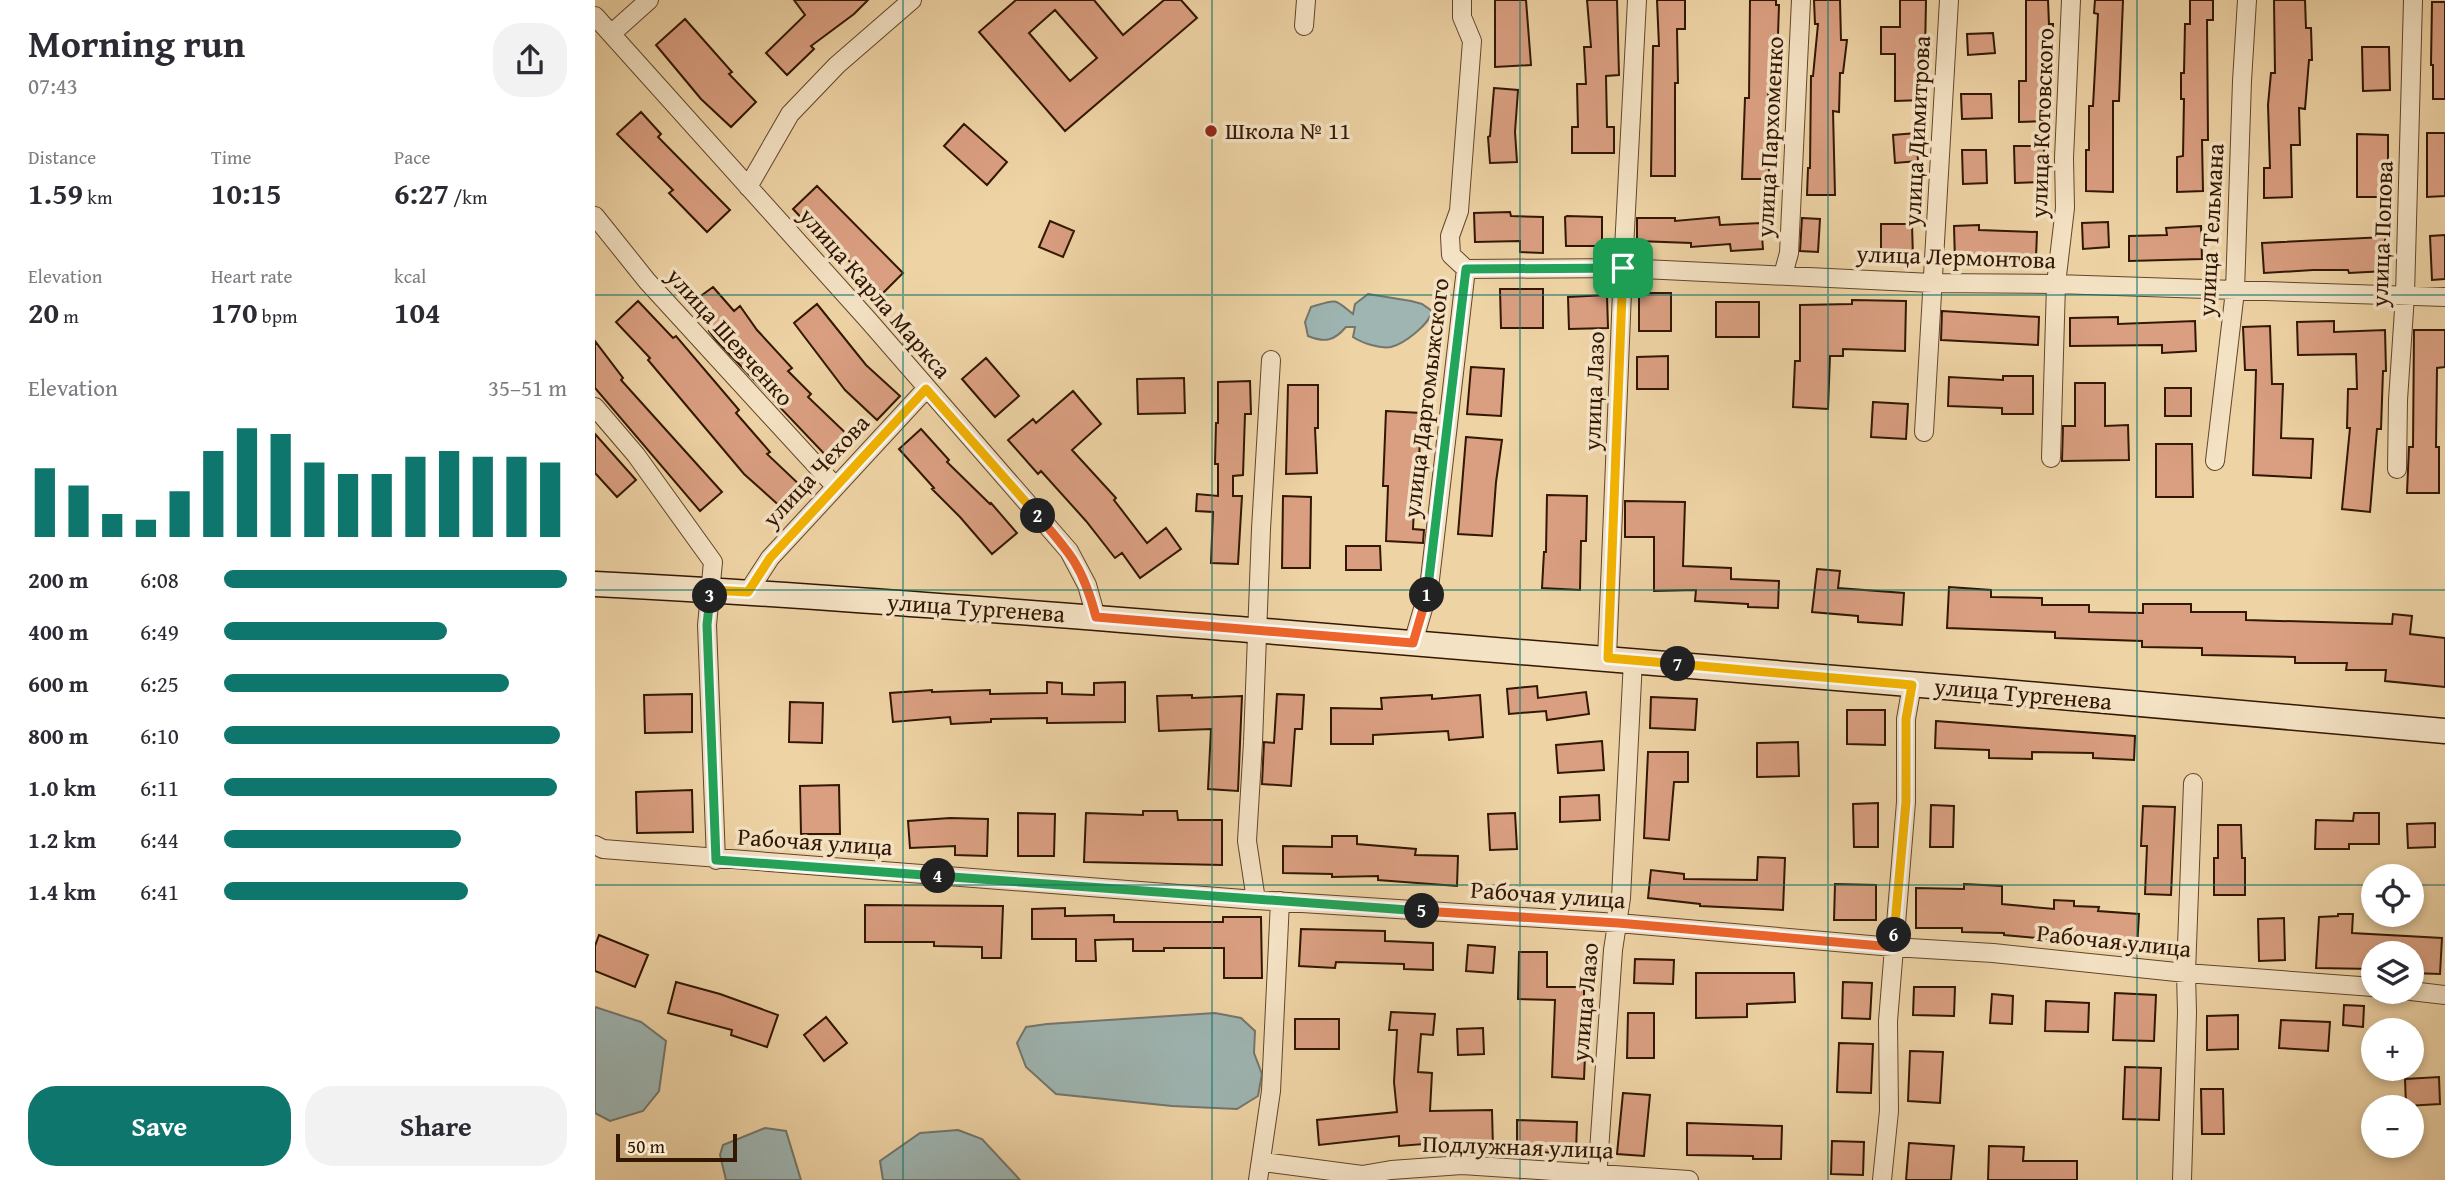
<!DOCTYPE html>
<meta charset="utf-8">
<style>
body{margin:0;font-family:"Gentium Book Plus",serif;background:#f2f2f3;color:#2b2b33;height:100vh;display:flex;flex-direction:column;font-size:26px;white-space:nowrap}
*{box-sizing:border-box;margin:0}
p{font-size:23px;color:#7c7c81}
.icon{flex:none;width:38px;height:38px;fill:none;stroke:currentColor;stroke-width:2;stroke-linecap:round;stroke-linejoin:round}
.map{position:relative;flex:1;overflow:hidden}
.drawer{display:flex;flex-direction:column;background:#fff;width:595px}
.drawer>*{flex:none}
.controls{position:absolute;left:1766px;top:864px;display:grid;gap:14px}
.controls a{display:grid;place-items:center;width:63px;height:63px;border-radius:50%;background:#fff;box-shadow:0 4px 10px #0003;font-size:35px}
.scale{position:absolute;left:21px;bottom:18px;width:121px;box-sizing:border-box;padding-left:7px;border:4px solid #321702;border-top:0;font-size:19px;line-height:24px;white-space:nowrap;color:#321702;-webkit-text-stroke:5px #f4e2c4;paint-order:stroke}
.pin{position:absolute;display:grid;place-items:center;width:60px;height:60px;color:#fff;margin:-30px;border-radius:14px;box-shadow:0 4px 10px #0006}
.km{position:absolute;width:35px;height:35px;margin:-18px;border-radius:50%;background:#222;color:#fff;font-size:19px;line-height:35px;text-align:center}
.round{display:grid;place-items:center;flex:none;width:74px;height:74px;border-radius:28px;background:#f2f2f3}
.summary{display:flex;align-items:center;justify-content:space-between;height:119px;padding:0 28px}
h1{font-size:38px;font-weight:700;line-height:52px}
.figures{display:grid;grid-template-columns:repeat(3,1fr);gap:10px;height:119px;padding:7px 28px}
.figures div{display:grid;align-content:center}
.figures b{font-size:30px;font-weight:700}
.figures small{font-size:19px;font-weight:400}
.figures p{font-size:19px}
.chart{height:196px;padding:14px 28px}
.chart p{display:flex;justify-content:space-between}
.chart svg{width:100%;height:126px;margin-top:7px;stroke:#0f766e;stroke-width:6}
.primary-button{display:flex;gap:14px;margin-top:auto;padding:14px 28px}
.primary-button a{flex:1;height:80px;border-radius:28px;background:#0f766e;color:#fff;font-size:28px;font-weight:700;line-height:80px;text-align:center}
.primary-button a+a{background:#f2f2f3;color:#2b2b33}
ul{padding:0 28px;list-style:none;font-size:23px}
li{display:grid;grid-template-columns:112px 84px 1fr;align-items:center;height:52px}
li i{height:18px;border-radius:9px;background:#0f766e}
main{display:flex;flex:1;min-height:0}
.map>svg:first-child{display:block}
.water{fill:#9eb5b2;stroke:#73766c;stroke-width:2}
.building{fill:#da9f81;stroke:#321702;stroke-width:2;fill-rule:evenodd}
.lines{fill:none;stroke-linecap:round;stroke-linejoin:round}
.street-casing{stroke:#61462b;stroke-width:20}
.secondary-casing{stroke:#321702;stroke-width:27}
.street{stroke:#f4e2c4;stroke-width:18}
.secondary{stroke:#f4e2c4;stroke-width:24}
.split-1-casing{stroke:#fff;stroke-width:14}
.split-2-casing{stroke:#fff;stroke-width:14}
.split-3-casing{stroke:#fff;stroke-width:14}
.split-4-casing{stroke:#fff;stroke-width:14}
.split-5-casing{stroke:#fff;stroke-width:14}
.split-6-casing{stroke:#fff;stroke-width:14}
.split-7-casing{stroke:#fff;stroke-width:14}
.split-8-casing{stroke:#fff;stroke-width:14}
.split-1{stroke:#22a559;stroke-width:9}
.split-2{stroke:#f0652b;stroke-width:9}
.split-3{stroke:#f5b400;stroke-width:9}
.split-4{stroke:#22a559;stroke-width:9}
.split-5{stroke:#22a559;stroke-width:9}
.split-6{stroke:#f0652b;stroke-width:9}
.split-7{stroke:#f5b400;stroke-width:9}
.split-8{stroke:#f5b400;stroke-width:9}
.grid{fill:none;stroke:#0f766e;stroke-width:2;stroke-opacity:0.55}
.poi-dot{fill:#8f2418;stroke:#f4e2c4;stroke-width:2.5}
.labels{text-anchor:middle;stroke-width:7;stroke-linejoin:round;paint-order:stroke}
.street-label{font-size:24px;fill:#321702;stroke:#f4e2c4}
.poi-label{font-size:24px;fill:#321702;stroke:#f4e2c4;text-anchor:start}
</style>
<main>
<section class="drawer">
<div class="summary"><div><h1>Morning run</h1><p>07:43</p></div><a class="round"><svg class="icon" aria-label="share" viewBox="0 0 24 24"><path d="M12 15V3M7 8l5-5 5 5M5 13v7h14v-7"/></svg></a></div>
<div class="figures">
<div><p>Distance</p><b>1.59<small> km</small></b></div>
<div><p>Time</p><b>10:15</b></div>
<div><p>Pace</p><b>6:27<small> /km</small></b></div>
</div>
<div class="figures">
<div><p>Elevation</p><b>20<small> m</small></b></div>
<div><p>Heart rate</p><b>170<small> bpm</small></b></div>
<div><p>kcal</p><b>104</b></div>
</div>
<div class="chart"><p><span>Elevation</span>35–51 m</p>
<svg viewBox="0 0 160 44" preserveAspectRatio="none"><path d="M5 44V20M15 44V26M25 44V36M35 44V38M45 44V28M55 44V14M65 44V6M75 44V8M85 44V18M95 44V22M105 44V22M115 44V16M125 44V14M135 44V16M145 44V16M155 44V18"/></svg>
</div>
<ul>
<li><b>200 m</b>6:08<i style="width:100%"></i></li>
<li><b>400 m</b>6:49<i style="width:65%"></i></li>
<li><b>600 m</b>6:25<i style="width:83%"></i></li>
<li><b>800 m</b>6:10<i style="width:98%"></i></li>
<li><b>1.0 km</b>6:11<i style="width:97%"></i></li>
<li><b>1.2 km</b>6:44<i style="width:69%"></i></li>
<li><b>1.4 km</b>6:41<i style="width:71%"></i></li>
</ul>
<div class="primary-button"><a>Save</a><a>Share</a></div>
</section>
<div class="map">
<svg width="1850" height="1180" viewBox="0 0 1850 1180">
<rect width="100%" height="100%" fill="#eed3a5"/>
<filter id="stains"><feTurbulence type="fractalNoise" baseFrequency=".00286" numOctaves="4"/><feColorMatrix values="0 0 0 0 .2 0 0 0 0 .09 0 0 0 0 .02 0 0 0 .5 -.17"/></filter>
<radialGradient id="worn" r=".72"><stop offset=".6" stop-color="#630" stop-opacity="0"/><stop offset="1" stop-color="#630" stop-opacity=".3"/></radialGradient>
<path class="water" d="M773,294L816,301L827,304L837,311C835,324 809,344 796,347C785,349 767,343 758,337L760,327H751C739,341 730,343 713,336L710,322L716,307C743,299 738,298 758,314L760,304Z
M0,1007L46,1022L71,1041L64,1091L48,1111L15,1121L0,1113Z
M620,1013L646,1018L660,1031L659,1053L667,1074L663,1096L642,1109L577,1106L461,1094L431,1067L422,1043L431,1027L452,1024Z
M170,1128L191,1131L206,1180H131L125,1155L128,1145Z
M363,1130L387,1139L425,1180H288L285,1161L325,1133Z"/>
<path class="building" d="M199,0H273L259,14L216,46L219,49L192,75L171,53L210,15Z
M421,0H499L528,35L569,0H586L602,18L470,131L384,32ZM460,10L502,58L475,81L434,33Z
M900,0H931L936,65L900,67Z
M992,0H1022L1024,75L1011,76L1012,127H1019V153H977V127H983L982,84H991L989,47H996Z
M1062,0H1090V29H1082L1083,83H1080V176H1056L1058,46H1064Z
M1155,0H1181V5H1184L1183,35H1179L1178,83H1173L1174,179H1147L1150,98H1154Z
M1219,0H1245L1246,40H1252L1248,73H1245L1244,112L1238,111L1240,195H1212L1213,168H1215L1216,76H1218L1223,24H1220Z
M1305,0H1331L1330,54H1327L1328,100L1300,101V54H1286V27H1305Z
M1431,0H1453L1454,24H1458L1457,59H1448L1449,121L1424,122V81H1431Z
M1500,0H1528L1524,101H1518V192L1491,191V150H1494V106H1498L1503,14L1499,13Z
M1595,0H1618V20H1612L1613,140H1607L1608,191L1582,192V157L1588,156L1589,99H1586V73H1589L1590,24H1595Z
M1679,0H1710L1711,28H1716L1717,60H1714L1710,109L1704,108L1705,145H1696L1697,197L1669,198V168H1675L1673,105L1676,73H1680Z
M1837,2H1850V99H1838V65H1836Z
M90,19L137,72L134,74L161,102L136,127L106,99L61,45Z
M1398,33L1400,53L1373,55L1372,34Z
M1767,47H1794L1795,90L1768,91Z
M899,88L923,90L920,132L922,162L895,163L893,137L895,136Z
M1366,94H1396L1397,118L1367,119Z
M46,112L66,134L63,137L135,210L112,232L74,193L78,190L22,134Z
M369,124L412,162L392,185L349,146Z
M1321,133L1323,161L1300,163L1298,135Z
M1832,133H1850V196L1832,197Z
M1762,134L1793,135V197H1762Z
M1419,146H1449L1450,182L1420,183Z
M1367,150H1391L1392,183L1368,184Z
M222,186L308,273L287,294L235,242L232,245L198,209Z
M915,212L916,216L948,217V253L925,252V241L880,242L879,213Z
M972,216L1007,217V246H971L970,217Z
M1124,217L1125,225L1166,223L1168,249L1136,251L1135,244L1096,247V243L1042,241V218H1080V221Z
M1207,218L1225,219L1223,252L1205,251Z
M455,221L479,231L468,257L444,247Z
M1513,222L1514,247L1488,249L1487,223Z
M1286,224H1317L1318,258L1286,259Z
M1384,225V230L1442,232L1441,258L1385,257V260L1360,261L1359,226Z
M1606,226L1607,259L1534,261V236L1572,235L1571,228Z
M1850,235V279L1837,280L1835,236Z
M1790,237L1791,271L1754,273L1753,270H1718L1669,273L1667,243Z
M118,287L139,311L145,306L162,330L197,368L193,371L216,394L213,397L259,441L238,463L121,340L114,331L118,328L95,304Z
M905,289H948V328H906Z
M1044,293H1076V331H1044Z
M1012,295L1013,328L974,329L973,297Z
M1257,300L1311,301L1310,351L1248,349V356H1235L1233,409L1198,407L1200,361H1205V305L1257,304Z
M43,301L78,338L81,336L144,410L141,413L175,452L172,454L208,488L188,509L149,474L53,360L55,358L21,322Z
M1121,302H1164V337H1121Z
M222,304L271,365L305,396L282,420L250,390L199,323Z
M1347,311L1444,317L1443,345L1346,340Z
M1523,317V324L1600,321L1601,351L1567,353V345L1475,346V318Z
M1739,321V332L1790,330L1791,371H1788L1786,429H1782L1775,512L1747,509L1755,428H1752L1753,389H1762L1761,354L1703,355L1702,322Z
M1675,326L1677,384H1688L1686,438L1718,439L1716,478L1658,475L1661,370H1650L1648,327Z
M1819,330H1850V367L1842,368L1841,447H1844V493H1812L1814,447H1818Z
M0,341L28,378L26,380L127,492L105,511L0,388Z
M1073,356V389H1042V357Z
M391,358L424,396L400,417L367,379Z
M876,367L909,369L906,416L872,414Z
M1408,376H1438V414H1407V408L1353,406L1354,377L1408,380Z
M589,378L590,413L543,414L542,379Z
M655,381L656,414H650L648,475L638,476V496H647L643,564L616,563L618,512L601,511L602,494L623,496V464H620L621,423H623V382Z
M1480,383H1510V426L1533,425L1534,460L1467,461L1468,426H1480Z
M693,385H723V428H720L722,473L691,474Z
M1570,388H1596V416H1570Z
M478,391L506,424L477,450L521,498L519,500L552,543L571,528L586,549L545,578L527,553L520,558L491,521L446,471L443,474L413,440L438,419L441,423Z
M1278,402L1313,404L1311,439L1276,437Z
M791,411L826,413L823,487H820L818,529L829,530L828,543L791,541L793,486H788Z
M326,429L354,460L352,462L395,504L396,503L422,533L397,554L365,517L337,489L339,488L304,449Z
M0,434L41,480L22,497L0,473Z
M871,437L907,440L901,482L897,536L863,534Z
M1561,444H1597L1598,497H1561Z
M952,495L992,496L991,541H986L985,590L947,588L949,552H951Z
M688,496L716,497L715,568H687Z
M1030,501L1090,502L1088,566L1136,568V579L1184,581L1183,608L1153,607V604L1100,601L1101,590L1059,591V537H1030Z
M751,546H785L786,570H751Z
M1222,569L1245,571L1243,588L1309,593L1307,625L1263,622V616L1217,612Z
M1354,587L1396,590V597L1447,598V605H1494V612L1548,613V604H1596V612H1651V620L1797,624L1798,614L1817,616L1815,634L1850,638V687L1790,681L1791,670H1751L1752,663H1700V657L1607,655V648L1547,647V641L1460,638V632L1352,628Z
M452,682L467,683V694L499,695V683L530,682V722L452,723V718L396,719V722L356,724L355,717L298,722L295,693L337,690V692L395,690V694L452,693Z
M942,686L943,698L991,692L994,714L952,720L951,711L914,714L912,689Z
M97,694V732L50,733L49,695Z
M682,694L709,695L707,729H700L696,786L667,784L669,742L679,743Z
M597,695V698L647,696L643,791L613,789L616,729L564,731L562,696Z
M837,695V699L885,695L888,737L854,740L853,731L778,735V744H736V708L787,709L786,698Z
M1056,697L1102,699L1100,730L1055,728Z
M195,702L228,703L227,743L194,742Z
M1252,710H1290V745L1252,744Z
M1341,721L1540,736L1539,760L1498,758V753L1437,752V759L1394,758V750L1340,748Z
M1007,741L1009,770L963,773L961,745Z
M1203,742L1204,776L1162,777V743Z
M1053,752H1093V782H1079L1074,840L1049,838Z
M244,785L245,834H206L205,786Z
M97,790L98,832L42,833L41,792Z
M1004,795L1005,820L965,822V797Z
M1283,803V847H1259L1258,804Z
M1336,805L1359,806L1358,847H1335Z
M1548,806L1580,807L1576,895L1550,894L1552,846H1546Z
M548,811H582L583,820H627V865L489,862L491,813L548,815Z
M423,813L460,814L459,856H423Z
M920,813L922,849L895,850L893,814Z
M1759,813H1784V844H1754V849H1720L1721,820L1758,821Z
M355,818L393,819L392,856L360,855V846L315,848L313,821Z
M1840,823V847L1813,848L1812,824Z
M1623,825H1646L1647,858H1650V895H1619V858H1623Z
M737,836H762V844L821,849L820,855L863,856L862,886L783,880V876L737,877V874L688,873V846L737,847Z
M1163,857L1190,858L1188,910L1105,906V904L1053,898L1056,870L1089,874V879L1162,880Z
M1240,884L1281,885V920H1239Z
M1369,884L1407,886V904L1459,909V900L1479,901V906L1504,907L1503,911L1544,914L1542,948L1508,945V941L1452,939L1409,935V933L1367,932V928H1321V888L1369,889Z
M270,905L408,906L406,958H387V947L339,946V942H270Z
M470,908V916L519,915V922H628V917H666L667,978H629V948H569V951H538V939L500,940L501,961H481V939H437V909Z
M1743,914H1758L1757,933L1847,938L1845,974L1816,973V954H1778V969L1721,968L1724,917L1743,916Z
M1689,918L1690,960L1664,961L1663,919Z
M706,929L790,931V941L838,943V970L809,969V964L741,962L740,968L704,966Z
M4,935L53,955L40,987L0,971V946Z
M873,945L900,947L898,973L871,971Z
M924,952H952V987H989V1032H991L989,1079L957,1077L960,1000L923,999Z
M1040,959L1079,960L1078,984L1039,983Z
M1101,973H1199L1200,1002L1152,1004V1017L1101,1018Z
M81,982L125,994L183,1015L172,1047L136,1035L137,1030L73,1013Z
M1248,982L1277,983L1275,1019L1247,1018Z
M1319,987H1360L1359,1016L1318,1015Z
M1520,993L1561,995L1559,1041L1518,1040Z
M1397,994L1418,996L1417,1024L1395,1023Z
M1451,1001L1494,1003L1493,1032L1450,1031Z
M1749,1005L1769,1006L1768,1027L1748,1025Z
M796,1012L840,1014L838,1035L826,1034L823,1072L837,1073L835,1111L897,1110L898,1149L854,1150V1142L804,1146V1136L724,1145L722,1120L802,1112L799,1082L802,1030H794Z
M1033,1013H1059V1058H1032Z
M1643,1015V1049L1612,1050V1016Z
M231,1017L252,1043L229,1061L209,1035Z
M700,1019H744V1049H700Z
M1686,1020L1735,1022L1733,1051L1684,1048Z
M888,1028L889,1054L863,1055L862,1029Z
M1244,1043L1278,1044L1276,1093L1242,1092Z
M1315,1051L1348,1052L1345,1103L1313,1101Z
M1530,1067L1566,1068L1564,1120L1528,1119Z
M1844,1077L1845,1104L1811,1106L1810,1079Z
M1606,1089H1628L1629,1134H1607Z
M1028,1093L1055,1095L1049,1156L1022,1154Z
M922,1120L982,1122L981,1153L922,1152Z
M1092,1123L1187,1126L1186,1159H1158V1156L1092,1155Z
M1237,1141L1269,1142L1268,1175L1236,1174Z
M1314,1143L1359,1146L1356,1180H1311Z
M1394,1146L1429,1147L1428,1161H1482V1180H1393Z"/>
<g class="lines">
<defs>
<path id="street" d="M0,16L274,321L474,551L492,585L501,617
M709,26L711,0
M16,34L54,0
M153,187L195,114L242,65L317,0
M0,216L52,281L240,486
M871,269L1028,268L1337,283L1461,284L1850,297
M1188,275L1194,253L1206,0
M0,407L41,455L118,562L112,625L121,860
M1329,432L1354,0
M1456,458L1461,284L1470,208L1469,158L1476,0
M1620,461L1640,291L1647,81L1652,0
M1802,469L1803,400L1810,295L1818,0
M153,592L175,558L331,389
M818,643L834,588L871,269L856,255L855,236L864,211L877,41L867,17V0
M1012,658L1028,268L1042,0
M0,845L8,849L661,900L1023,923L1298,947L1398,953L1591,973L1778,987
M661,900L652,841L658,742L666,529L676,360
M1816,991L1850,995
M668,1162L767,1175L796,1170L867,1165L1094,1180
M663,1180L676,1091L685,901
M1002,1180L1018,950L1026,898L1038,660
M1287,1180L1294,1111L1293,1021L1311,802V719L1317,685
M1587,1180L1592,1013L1591,973L1598,783"/>
<path id="secondary" d="M0,584C224,595 446,614 670,631C1063,662 1457,695 1850,731"/>
</defs>
<use href="#street" class="street-casing"/>
<use href="#secondary" class="secondary-casing"/>
<use href="#street" class="street"/>
<use href="#secondary" class="secondary"/>
</g>
<g class="lines">
<defs>
<path id="split-1" d="M832,595L871,269L1028,268"/>
<path id="split-2" d="M443,516C476,554 488,567 501,617L818,643L832,595"/>
<path id="split-3" d="M115,596L116,590L153,592L175,558L331,389L443,516"/>
<path id="split-4" d="M115,596L112,625L121,860L343,876"/>
<path id="split-5" d="M343,876L827,911"/>
<path id="split-6" d="M827,911L1023,923L1298,947L1299,935"/>
<path id="split-7" d="M1083,664L1317,685L1311,719V802L1299,935"/>
<path id="split-8" d="M1028,268L1013,658L1083,664"/>
</defs>
<use href="#split-1" class="split-1-casing"/>
<use href="#split-2" class="split-2-casing"/>
<use href="#split-3" class="split-3-casing"/>
<use href="#split-4" class="split-4-casing"/>
<use href="#split-5" class="split-5-casing"/>
<use href="#split-6" class="split-6-casing"/>
<use href="#split-7" class="split-7-casing"/>
<use href="#split-8" class="split-8-casing"/>
<use href="#split-1" class="split-1"/>
<use href="#split-2" class="split-2"/>
<use href="#split-3" class="split-3"/>
<use href="#split-4" class="split-4"/>
<use href="#split-5" class="split-5"/>
<use href="#split-6" class="split-6"/>
<use href="#split-7" class="split-7"/>
<use href="#split-8" class="split-8"/>
</g>
<path class="grid" d="M308,0V1180M617,0V1180M925,0V1180M1233,0V1180M1542,0V1180M0,295H1850M0,590H1850M0,885H1778M1816,885H1850"/>
<circle class="poi-dot" cx="616" cy="131" r="7"/>
<g class="labels">
<g class="street-label">
<text transform="translate(1447 123) rotate(-88)" y="8">улица Котовского</text>
<text transform="translate(1322 131) rotate(-87)" y="8">улица Димитрова</text>
<text transform="translate(1175 137) rotate(-87)" y="8">улица Пархоменко</text>
<text transform="translate(1616 230) rotate(-87)" y="8">улица Тельмана</text>
<text transform="translate(1787 234) rotate(-88)" y="8">улица Попова</text>
<text transform="translate(1361 257) rotate(2)" y="8">улица Лермонтова</text>
<text transform="translate(280 293) rotate(49)" y="8">улица Карла Маркса</text>
<text transform="translate(135 337) rotate(48)" y="8">улица Шевченко</text>
<text transform="translate(999 391) rotate(-88)" y="8">улица Лазо</text>
<text transform="translate(831 398) rotate(-83)" y="8">улица Даргомыжского</text>
<text transform="translate(221 471) rotate(-47)" y="8">улица Чехова</text>
<text transform="translate(381 608) rotate(4)" y="8">улица Тургенева</text>
<text transform="translate(1428 694) rotate(5)" y="8">улица Тургенева</text>
<text transform="translate(220 842) rotate(4)" y="8">Рабочая улица</text>
<text transform="translate(953 895) rotate(4)" y="8">Рабочая улица</text>
<text transform="translate(1519 941) rotate(6)" y="8">Рабочая улица</text>
<text transform="translate(990 1002) rotate(-85)" y="8">улица Лазо</text>
<text transform="translate(923 1147) rotate(2)" y="8">Подлужная улица</text>
</g>
<g class="poi-label">
<text x="630" y="139">Школа № 11</text>
</g>
</g>
<rect width="100%" height="100%" filter="url(#stains)"/>
<rect width="100%" height="100%" fill="url(#worn)"/>
</svg>
<div class="controls">
<a><svg class="icon" aria-label="locate" viewBox="0 0 24 24"><circle cx="12" cy="12" r="6"/><path d="M12 2v4M12 18v4M2 12h4M18 12h4"/></svg></a>
<a><svg class="icon" aria-label="layers" viewBox="0 0 24 24"><path d="M12 4l9 5-9 5-9-5zM3 14l9 5 9-5"/></svg></a>
<a>+</a>
<a>−</a>
</div>
<div class="scale">50 m</div>
<div class="pin" style="left:1028px;top:268px;background:#1e9e55"><svg class="icon" aria-label="arrive" viewBox="0 0 24 24"><path d="M6 21V4h12l-3 4 3 4H6"/></svg></div>
<b class="km" style="left:832px;top:595px">1</b>
<b class="km" style="left:443px;top:516px">2</b>
<b class="km" style="left:115px;top:596px">3</b>
<b class="km" style="left:343px;top:876px">4</b>
<b class="km" style="left:827px;top:911px">5</b>
<b class="km" style="left:1299px;top:935px">6</b>
<b class="km" style="left:1083px;top:664px">7</b>
</div>
</main>
